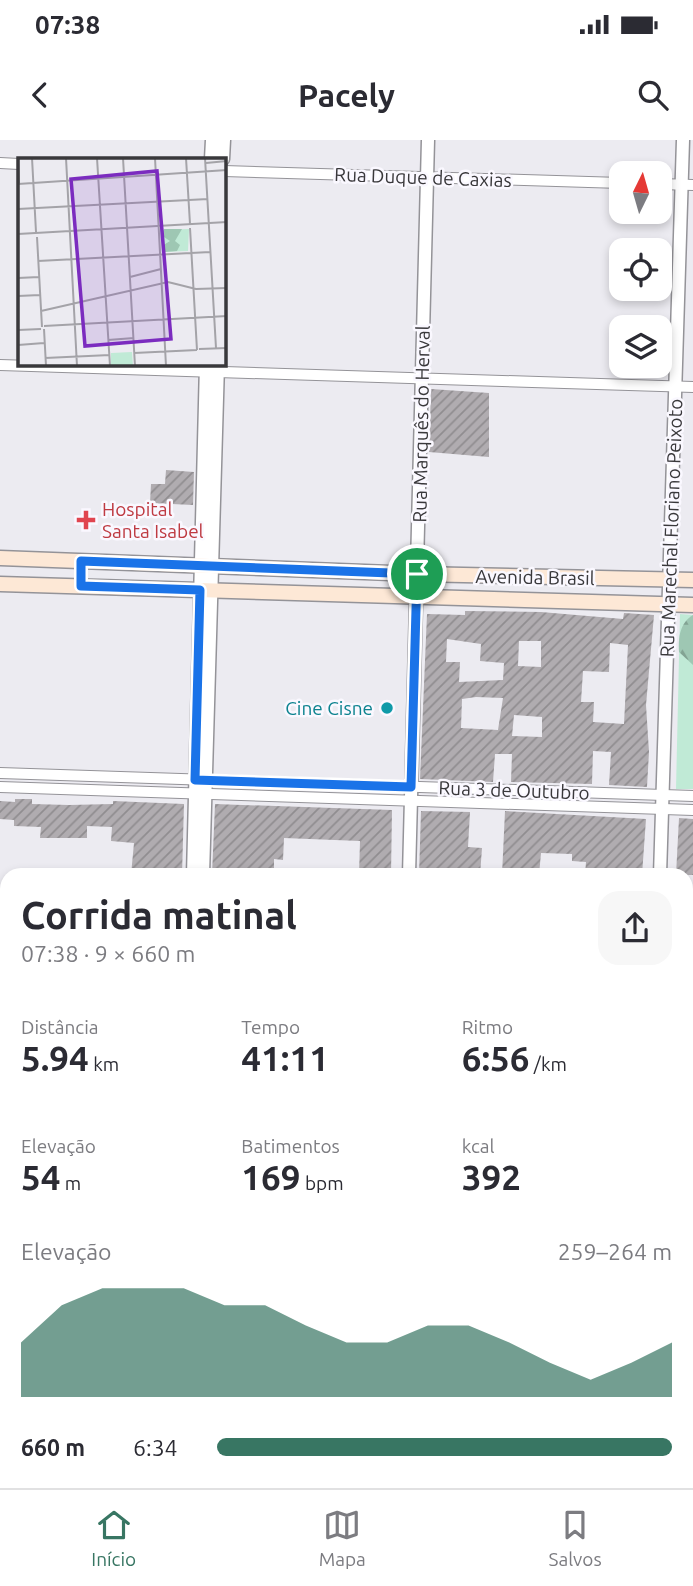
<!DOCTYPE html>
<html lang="pt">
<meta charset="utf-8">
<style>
body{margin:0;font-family:Ubuntu,sans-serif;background:#f7f7f7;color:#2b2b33;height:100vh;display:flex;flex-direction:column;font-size:26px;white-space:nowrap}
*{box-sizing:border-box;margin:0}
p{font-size:23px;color:#7c7c81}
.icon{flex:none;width:38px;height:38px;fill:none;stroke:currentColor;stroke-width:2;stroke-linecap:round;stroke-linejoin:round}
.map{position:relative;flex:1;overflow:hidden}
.side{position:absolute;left:0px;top:728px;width:693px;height:621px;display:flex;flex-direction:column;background:#fff;border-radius:21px 21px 0 0;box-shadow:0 4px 10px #0003}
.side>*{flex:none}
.needle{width:46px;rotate:5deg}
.buttons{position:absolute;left:609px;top:21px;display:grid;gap:14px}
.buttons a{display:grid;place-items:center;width:63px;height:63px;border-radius:14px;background:#fff;box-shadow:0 4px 10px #0003;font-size:35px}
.pin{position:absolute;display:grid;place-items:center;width:60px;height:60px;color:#fff;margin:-30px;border:4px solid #fff;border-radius:50%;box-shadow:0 2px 7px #0007}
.round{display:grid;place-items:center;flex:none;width:74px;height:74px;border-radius:21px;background:#f7f7f7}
.overview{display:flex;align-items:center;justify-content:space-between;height:119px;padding:0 21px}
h1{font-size:38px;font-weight:600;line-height:52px}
.stats{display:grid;grid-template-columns:repeat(3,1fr);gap:10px;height:119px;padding:7px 21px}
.stats div{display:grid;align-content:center}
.stats b{font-size:35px;font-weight:600}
.stats small{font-size:19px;font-weight:400}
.stats p{font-size:19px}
.chart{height:196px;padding:14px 21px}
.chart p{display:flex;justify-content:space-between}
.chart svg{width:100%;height:126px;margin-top:7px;fill:#387663;opacity:.7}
ul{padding:0 21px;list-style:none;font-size:23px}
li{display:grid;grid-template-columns:112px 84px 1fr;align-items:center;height:52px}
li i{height:18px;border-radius:9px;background:#387663}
.status{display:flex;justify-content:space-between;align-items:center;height:49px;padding:0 35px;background:#fff;direction:ltr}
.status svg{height:19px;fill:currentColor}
header{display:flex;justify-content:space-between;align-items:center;height:91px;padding:0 21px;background:#fff;font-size:32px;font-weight:600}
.tab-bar{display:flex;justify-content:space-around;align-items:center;height:98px;border-top:2px solid #e1e1e2;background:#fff;font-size:19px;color:#7c7c81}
.tab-bar a{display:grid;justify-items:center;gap:4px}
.tab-bar .on{color:#387663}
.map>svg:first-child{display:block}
.green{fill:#c0ead6}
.forest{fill:url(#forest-firs)}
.building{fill:url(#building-hatch);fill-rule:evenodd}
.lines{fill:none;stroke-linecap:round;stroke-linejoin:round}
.minor-casing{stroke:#949398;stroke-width:12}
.tertiary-casing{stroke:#949398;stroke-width:15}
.secondary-casing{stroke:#949398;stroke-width:17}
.minor{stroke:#fff;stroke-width:10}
.tertiary{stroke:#fff;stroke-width:12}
.secondary{stroke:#fde8d6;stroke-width:14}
.route-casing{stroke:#fff;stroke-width:14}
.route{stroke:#1a73e8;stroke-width:9}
.health-dot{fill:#e0444e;stroke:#faf8ff;stroke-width:2.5}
.culture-dot{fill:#0f9aa8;stroke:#faf8ff;stroke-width:2.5}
.labels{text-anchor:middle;stroke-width:5;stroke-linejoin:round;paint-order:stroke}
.street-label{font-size:19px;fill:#39383b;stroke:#faf8ff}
.health-label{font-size:19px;fill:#be3a42;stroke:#faf8ff;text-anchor:start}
.culture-label{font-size:19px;fill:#0d838f;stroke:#faf8ff;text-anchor:end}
.inset-road{fill:none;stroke:#a4a3a8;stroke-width:2}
.view{fill:#7b2cbf;fill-opacity:0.15;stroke:#7b2cbf;stroke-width:3.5}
.inset-edge{fill:none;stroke:#39383b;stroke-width:3.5}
</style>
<div class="status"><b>07:38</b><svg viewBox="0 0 49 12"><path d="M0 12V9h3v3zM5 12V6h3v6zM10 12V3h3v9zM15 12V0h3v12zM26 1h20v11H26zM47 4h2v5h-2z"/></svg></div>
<header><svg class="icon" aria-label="back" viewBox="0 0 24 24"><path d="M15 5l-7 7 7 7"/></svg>Pacely<svg class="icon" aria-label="search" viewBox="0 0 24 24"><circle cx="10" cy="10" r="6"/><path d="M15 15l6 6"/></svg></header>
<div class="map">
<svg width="693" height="1348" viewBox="0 0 693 1348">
<defs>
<pattern id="forest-firs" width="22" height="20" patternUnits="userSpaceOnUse" patternTransform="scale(1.75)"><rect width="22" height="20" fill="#9ec7b3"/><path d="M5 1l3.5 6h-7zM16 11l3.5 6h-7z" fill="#82a393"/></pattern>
<pattern id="building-hatch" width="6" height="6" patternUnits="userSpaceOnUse" patternTransform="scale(1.75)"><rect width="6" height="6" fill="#b0acb0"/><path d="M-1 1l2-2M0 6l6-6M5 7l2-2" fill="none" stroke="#908d90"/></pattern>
</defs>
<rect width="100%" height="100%" fill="#ecebf1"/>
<path class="green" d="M680,474L693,475V649H676Z"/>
<path class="forest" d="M693,475V525L679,512C678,497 680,483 693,475Z"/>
<path class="building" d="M431,249L489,253V317L429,312Z
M166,330L194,332L193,365L150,363L151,344H165Z
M465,471L541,472L623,479L624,473L654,475L646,565L649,612L647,647L609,645L611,612L593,611L592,644L511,642L512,614H495L493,642L420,639L427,474L465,475ZM447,499L481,504L480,521L504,523L503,540L459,542L460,522H446ZM519,501H541V527L518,526ZM610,503L628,505L624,584L593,582L594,562H581L583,531L609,532ZM476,557L503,558L498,590L461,588L462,559ZM514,575L542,577V597L512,596Z
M15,659H32V664L69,665L113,664V661L184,664L182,735H131L134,703L111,701L112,687L87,686V698H40L41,687L14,686V680L0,679V661L15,662Z
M215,664L392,670L391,735H359L360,701L284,698L283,720L274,719V735H212Z
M421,671L470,672L468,707L482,708L480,735H419Z
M505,671L646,679L642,735H585L586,722L572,721V714L541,713L539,735H502Z
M679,678L693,679V735H676Z"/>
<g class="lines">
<defs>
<path id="minor" d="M0,23L19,24
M224,31L621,43
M660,44L693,45
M0,225L693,247
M0,633L693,656
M0,647L693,670
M686,892H693
M0,989L7,988"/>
<path id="tertiary" d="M211,19L212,0
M223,19L224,0
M193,735L206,224
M203,735L218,224
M409,735L428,0
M660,735L683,0
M0,1173H7
M0,1186L7,1187
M686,1189L693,1190
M686,1204L693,1205
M177,1348V1342
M190,1348V1342
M392,1348V1342
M639,1348V1342"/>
<path id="secondary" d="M0,418L417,434L693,440
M0,444L693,465"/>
</defs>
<use href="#minor" class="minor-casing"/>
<use href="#tertiary" class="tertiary-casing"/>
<use href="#secondary" class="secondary-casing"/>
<use href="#minor" class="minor"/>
<use href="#tertiary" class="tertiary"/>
<use href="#secondary" class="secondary"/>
</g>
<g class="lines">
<defs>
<path id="route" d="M81,421L417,434L411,647L195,640L200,450L81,446Z"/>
</defs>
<use href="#route" class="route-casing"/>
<use href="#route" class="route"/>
</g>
<path class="health-dot" d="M82.5 369.5h7v7h7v7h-7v7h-7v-7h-7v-7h7z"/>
<circle class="culture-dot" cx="387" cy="568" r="7"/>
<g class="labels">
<g class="street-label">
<text transform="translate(423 37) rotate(2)" y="7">Rua Duque de Caxias</text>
<text transform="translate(421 284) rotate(-89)" y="7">Rua Marquês do Herval</text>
<text transform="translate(671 388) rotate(-88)" y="7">Rua Marechal Floriano Peixoto</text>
<text transform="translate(535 437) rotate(1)" y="7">Avenida Brasil</text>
<text transform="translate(514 650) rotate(2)" y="7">Rua 3 de Outubro</text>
</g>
<g class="health-label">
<text x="102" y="376">Hospital<tspan x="102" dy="22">Santa Isabel</tspan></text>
</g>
<g class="culture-label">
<text x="373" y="575">Cine Cisne</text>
</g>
</g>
<g transform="translate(18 18)">
<rect width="208" height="208" fill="#ecebf1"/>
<path d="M171,71L170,93L144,94L142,72ZM114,194L115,208H93V195Z" fill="#c0ead6"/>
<path d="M146,71H164L157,83L162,87L159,93L147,94L144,88L152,83L143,77Z" fill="#9ec7b3"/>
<path class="inset-road" d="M0,0L1,26M14,0L18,74M48,0L59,208M79,0L92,208M105,0L117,208M137,0L148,208M168,0L172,66M187,0L198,190M188,5L209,3M0,26L209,12M0,51L190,41M172,70L179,192M0,76L209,64M19,79L24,169M20,103L192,94M112,119L143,111M0,120L21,119M0,138L22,137M23,153L150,124L178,131L209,130M26,168L209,158M26,171L28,208M0,172L23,171M90,182L116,180M0,187L26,185M181,191L209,190M116,195L179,192M27,200L92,197"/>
<path class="view" d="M139,13L153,181L67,188L53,21Z"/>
<rect width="208" height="208" class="inset-edge"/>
</g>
</svg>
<div class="buttons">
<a><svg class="needle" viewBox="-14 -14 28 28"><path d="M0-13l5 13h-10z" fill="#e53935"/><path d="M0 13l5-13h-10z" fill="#7c7c81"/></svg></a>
<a><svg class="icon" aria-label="locate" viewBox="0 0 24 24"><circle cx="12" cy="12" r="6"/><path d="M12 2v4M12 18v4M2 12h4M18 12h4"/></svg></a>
<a><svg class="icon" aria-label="layers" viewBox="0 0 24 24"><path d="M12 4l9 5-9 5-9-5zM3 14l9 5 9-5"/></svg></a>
</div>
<div class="pin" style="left:417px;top:434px;background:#1e9e55"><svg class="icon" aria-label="arrive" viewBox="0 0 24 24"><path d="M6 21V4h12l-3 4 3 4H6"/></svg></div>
<section class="side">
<div class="overview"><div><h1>Corrida matinal</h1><p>07:38 · 9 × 660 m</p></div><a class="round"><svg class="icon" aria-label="share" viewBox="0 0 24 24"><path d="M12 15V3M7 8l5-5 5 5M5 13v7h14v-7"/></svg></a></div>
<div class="stats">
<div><p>Distância</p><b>5.94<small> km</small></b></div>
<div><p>Tempo</p><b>41:11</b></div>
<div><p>Ritmo</p><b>6:56<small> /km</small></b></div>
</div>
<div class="stats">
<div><p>Elevação</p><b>54<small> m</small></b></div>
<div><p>Batimentos</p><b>169<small> bpm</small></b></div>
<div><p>kcal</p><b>392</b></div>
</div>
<div class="chart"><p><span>Elevação</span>259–264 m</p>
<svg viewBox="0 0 160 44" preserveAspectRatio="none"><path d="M0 44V25L10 12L20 6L30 6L40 6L50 12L60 12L70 19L80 25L90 25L100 19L110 19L120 25L130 32L140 38L150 32L160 25V44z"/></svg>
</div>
<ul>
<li><b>660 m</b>6:34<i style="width:100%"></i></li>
</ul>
</section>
</div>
<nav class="tab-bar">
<a class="on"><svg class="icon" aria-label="home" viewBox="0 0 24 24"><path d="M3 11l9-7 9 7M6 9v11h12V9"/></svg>Início</a>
<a><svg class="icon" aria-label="map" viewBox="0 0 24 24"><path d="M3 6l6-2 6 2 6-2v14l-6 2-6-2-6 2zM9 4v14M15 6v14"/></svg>Mapa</a>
<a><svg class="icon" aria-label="saved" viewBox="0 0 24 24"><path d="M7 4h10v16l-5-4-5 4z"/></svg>Salvos</a>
</nav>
